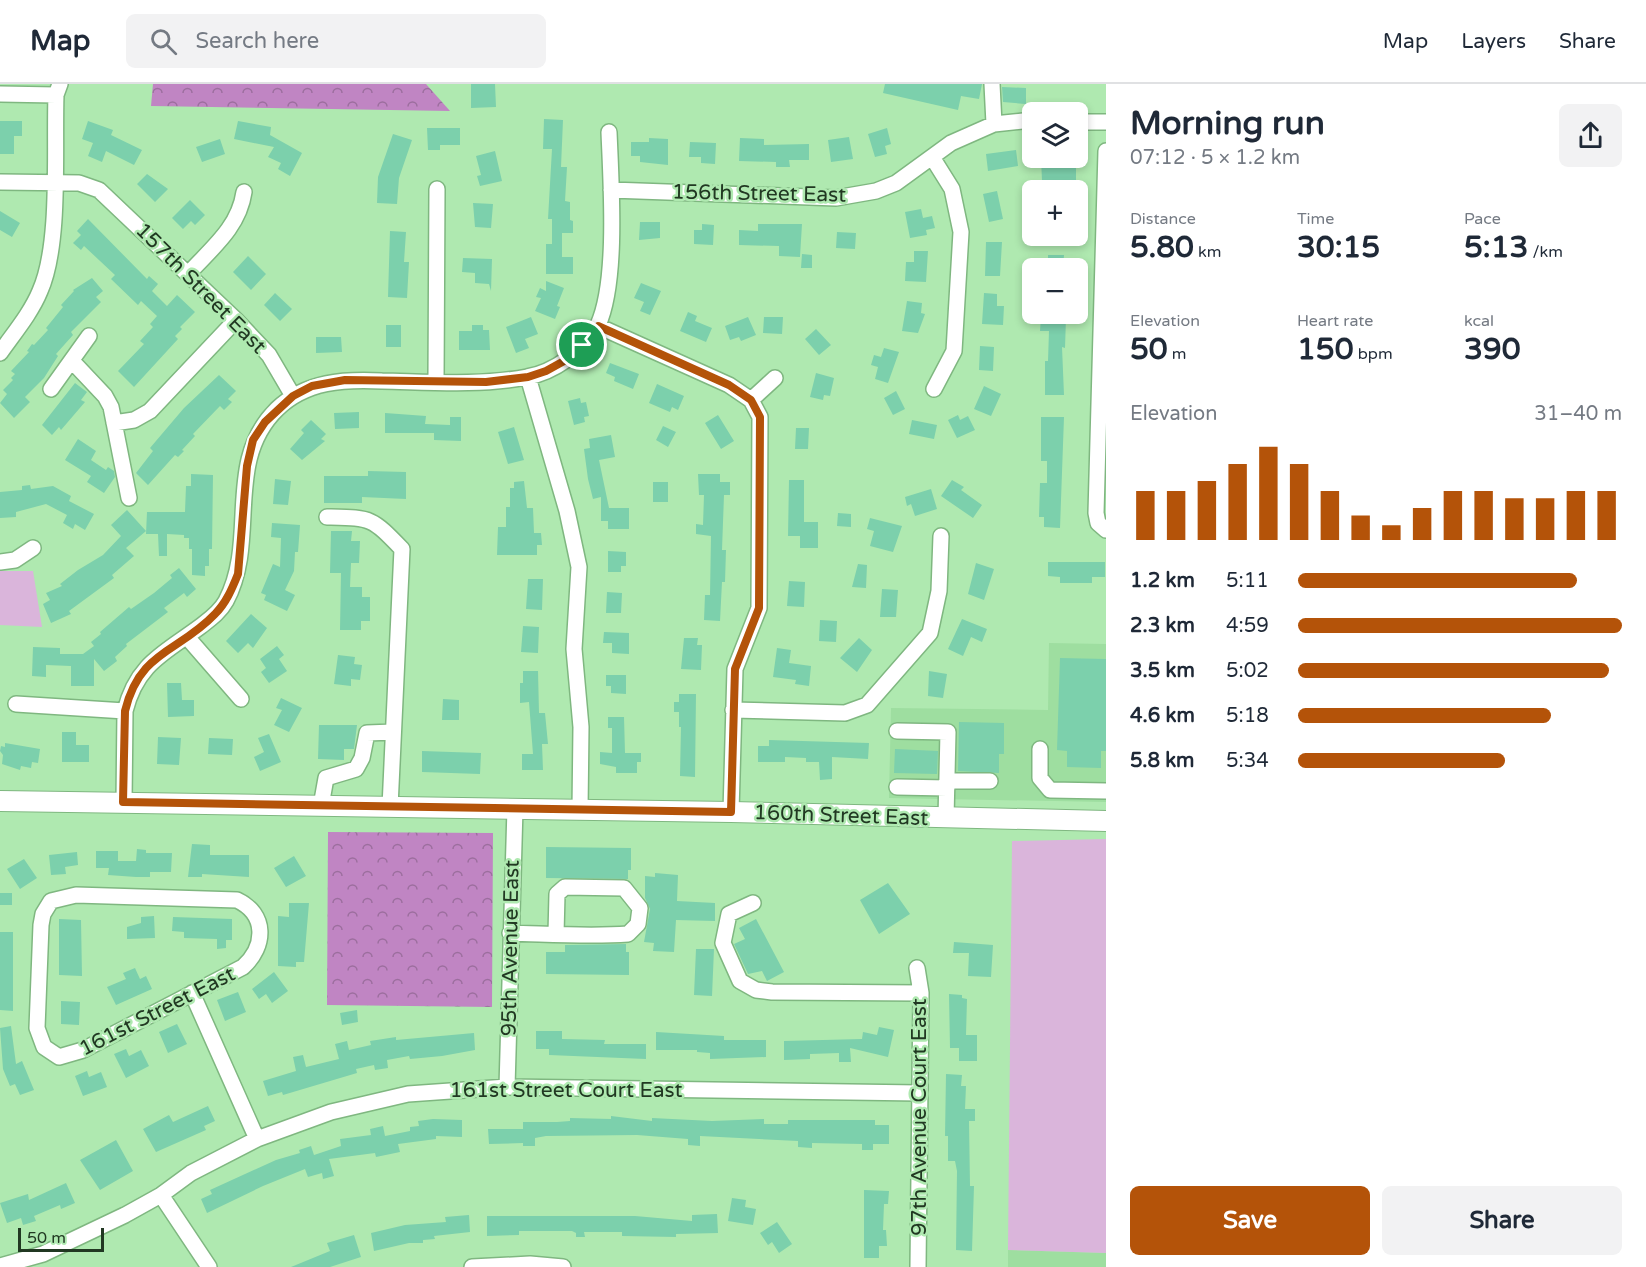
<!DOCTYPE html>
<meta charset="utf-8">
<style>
body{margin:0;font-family:"Varela Round",sans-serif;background:#f2f2f3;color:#1f2937;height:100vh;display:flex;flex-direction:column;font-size:22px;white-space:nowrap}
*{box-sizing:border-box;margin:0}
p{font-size:20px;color:#747a83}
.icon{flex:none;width:33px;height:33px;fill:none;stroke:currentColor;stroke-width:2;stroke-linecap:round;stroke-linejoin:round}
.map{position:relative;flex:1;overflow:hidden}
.side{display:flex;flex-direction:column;background:#fff;width:540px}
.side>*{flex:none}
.tools{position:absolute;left:1022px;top:18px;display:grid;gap:12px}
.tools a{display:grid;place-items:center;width:66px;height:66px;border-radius:9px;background:#fff;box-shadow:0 3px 9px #0003;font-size:30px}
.scale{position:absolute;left:18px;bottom:15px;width:86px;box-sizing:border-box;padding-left:6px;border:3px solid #213822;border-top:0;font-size:16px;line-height:21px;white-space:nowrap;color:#213822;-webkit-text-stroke:4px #afe9b0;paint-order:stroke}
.pin{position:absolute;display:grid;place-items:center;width:51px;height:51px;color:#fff;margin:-26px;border:3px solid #fff;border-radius:50%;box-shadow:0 2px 6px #0007}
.round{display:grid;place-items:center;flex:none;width:63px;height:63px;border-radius:9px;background:#f2f2f3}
.overview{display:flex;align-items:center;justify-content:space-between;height:102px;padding:0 24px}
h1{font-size:33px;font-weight:700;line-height:45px}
.metrics{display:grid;grid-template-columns:repeat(3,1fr);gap:9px;height:102px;padding:6px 24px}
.metrics div{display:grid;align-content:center}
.metrics b{font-size:30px;font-weight:700}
.metrics small{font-size:16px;font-weight:400}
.metrics p{font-size:16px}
.chart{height:168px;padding:12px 24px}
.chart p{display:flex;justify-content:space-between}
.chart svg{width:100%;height:108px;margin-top:6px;stroke:#b45309;stroke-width:6}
.primary-button{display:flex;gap:12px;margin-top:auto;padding:12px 24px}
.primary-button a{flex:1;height:69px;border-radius:9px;background:#b45309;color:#fff;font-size:24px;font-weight:700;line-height:69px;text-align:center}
.primary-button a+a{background:#f2f2f3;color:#1f2937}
ul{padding:0 24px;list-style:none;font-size:20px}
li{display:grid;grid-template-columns:96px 72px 1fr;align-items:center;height:45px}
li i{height:15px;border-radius:8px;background:#b45309}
header{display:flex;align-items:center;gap:36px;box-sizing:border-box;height:84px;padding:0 30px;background:#fff;border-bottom:2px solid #e0e1e3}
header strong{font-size:28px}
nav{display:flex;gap:33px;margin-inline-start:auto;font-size:21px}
.search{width:420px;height:54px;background:#f2f2f3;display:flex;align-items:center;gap:15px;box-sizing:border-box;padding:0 21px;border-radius:9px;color:#747a83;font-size:22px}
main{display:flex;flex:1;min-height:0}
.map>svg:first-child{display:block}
.built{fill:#9edea0}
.green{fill:#dab5db}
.forest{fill:url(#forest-crowns)}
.building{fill:#7cd0ac}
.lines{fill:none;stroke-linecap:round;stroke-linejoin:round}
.minor-casing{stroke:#7fb780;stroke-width:18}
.major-casing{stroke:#7fb780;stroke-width:22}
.minor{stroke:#fff;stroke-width:15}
.major{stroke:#fff;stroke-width:20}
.route-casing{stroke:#fff;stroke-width:12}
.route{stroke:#b45309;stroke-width:8}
.labels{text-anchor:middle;stroke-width:5;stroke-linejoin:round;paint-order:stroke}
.street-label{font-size:21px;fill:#213822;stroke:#afe9b0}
</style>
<header>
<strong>Map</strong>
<div class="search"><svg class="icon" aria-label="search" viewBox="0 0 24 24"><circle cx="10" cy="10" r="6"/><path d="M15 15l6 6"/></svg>Search here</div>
<nav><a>Map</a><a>Layers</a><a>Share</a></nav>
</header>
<main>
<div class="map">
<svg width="1106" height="1183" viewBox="0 0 1106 1183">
<defs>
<pattern id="forest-crowns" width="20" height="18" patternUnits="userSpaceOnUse" patternTransform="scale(1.5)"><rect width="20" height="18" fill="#c085c3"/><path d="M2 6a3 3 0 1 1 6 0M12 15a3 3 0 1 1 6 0" fill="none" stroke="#9c6e9e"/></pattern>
</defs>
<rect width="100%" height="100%" fill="#afe9b0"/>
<path class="built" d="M1049,559L1106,560V718L889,714L891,624L1048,626Z
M1008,1166L1106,1169V1183H1008Z"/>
<path class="green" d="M0,487H33L42,543L0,541Z
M1106,755V1169L1008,1166L1012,757Z"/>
<path class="forest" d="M153,0H426L450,27L151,22Z
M328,748L493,749L492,923L327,921Z"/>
<path class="building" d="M471,0H495L496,23L471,24Z
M885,0H982L979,15L961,12L958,26L883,9Z
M1002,3L1026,4V20L1003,18Z
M544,35L563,36L561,83H567L565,117L570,118V136L573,137V149H562V173H573V190H546V160H552V135H548L552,65H543Z
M0,37H22V52H14V70H0Z
M88,37L113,46L111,51L142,66L134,81L106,67L102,78L88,72L93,59L82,55Z
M238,37L271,43L270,51L302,69L290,92L278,85L281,79L268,73L274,63L234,55Z
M427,44H460V61H440V66H428Z
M887,44L891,60L885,62L887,70L875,73L868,50Z
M393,50L412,56L399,94L397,120L377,119L378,93Z
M849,53L853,75L831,78L828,56Z
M649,54L668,55V81L640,78V72H631V58H649Z
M740,54L764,55V61L809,60V76H789L790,83H776V78L739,77Z
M220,55L225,70L202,78L196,63Z
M690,58L716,59L715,80L701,79V73H689Z
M1016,66L1018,82L988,87L986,70Z
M495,67L502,97L480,102L477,92L481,91L476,72Z
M1041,74H1052V77H1076V97H1042Z
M147,90L168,105L155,118L137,100Z
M997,107L1003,135L989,138L983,110Z
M190,116L205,131L195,141L191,137L183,145L172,134Z
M473,119L493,120L491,144L475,143Z
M921,125L923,134L932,132L935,144L926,146L927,151L910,154L905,128Z
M0,127L20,139L12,153L0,146Z
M88,135L147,195L149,192L158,200L152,207L167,222L177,211L195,228L180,243L182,245L175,252L178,255L134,303L118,287L144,260L140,257L153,243L150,240L157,232L141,217L138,221L111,195L115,191L84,162L81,166L73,159L81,151L77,147Z
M640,138H660V154L639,156Z
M702,140L714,141L713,161L694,160V146H702Z
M758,140H802L800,173L779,172V162L739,161V146L758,147Z
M390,147L406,148L404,178H409L407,214L388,213Z
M837,148L856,149L855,165L836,164Z
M986,158H1002L1000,192H985Z
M914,167H928L926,198L905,197L906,178H914Z
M802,170L812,171V184H801Z
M1048,171H1064L1063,184H1048Z
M248,172L266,190L251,206L233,188Z
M463,174L492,175L491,207L489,200L475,199V189L462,188Z
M92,194L103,207L96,213L101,218L71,248L73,251L56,270L58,272L44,294L25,313L30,318L14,334L0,319L7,310L3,306L13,296L11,294L15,290L11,287L29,268L27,267L32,260L34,261L48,246L46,244L63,223L61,221L74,207L73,206Z
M546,197L564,204L557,222L560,223L555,235L535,227L541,214L536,213L540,204L546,207Z
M641,199L661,207L650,231L640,227L644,218L634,214Z
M275,209L292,225L280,237L264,221Z
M984,209L997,210V222H1004L1003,241L982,240Z
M907,217L922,219L921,229L925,230L918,249L902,247Z
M688,228L697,232L695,237L712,244L706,258L680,247Z
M1041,232L1066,234L1065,264L1062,263L1064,311H1045V277H1048L1049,247H1040Z
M531,233L538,250L525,255L529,264L516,269L506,243Z
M748,233L756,251L741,257L739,253L730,256L725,242Z
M764,233H783L782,250L763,249Z
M386,241H401V263H386Z
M472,241H483V246H489L490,266H459V247H472Z
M816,245L831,261L819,271L805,255Z
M316,253H341L342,268L316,269Z
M980,262L994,263L993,287L979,286Z
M884,264L899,268L888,299L875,295L878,283L871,281L874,271L881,273Z
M610,279L639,290L633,305L614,297L615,293L606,289Z
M816,289L834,294L830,312L824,311L823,316L810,313Z
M219,291L236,307L228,315L232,318L224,326L220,322L193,350L195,352L182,366L184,367L178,373L175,371L148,401L136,389L153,367L150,364L184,324Z
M75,299L87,308L81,316L85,318L61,346L59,343L52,351L42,341Z
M657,300L684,312L678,326L672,323L670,328L649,319Z
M984,302L1001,310L991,332L974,325Z
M896,307L905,325L893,331L884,314Z
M580,314L581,319L586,318L589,332L584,333L585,338L574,341L568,317Z
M359,328V344L335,345L334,329Z
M385,329L426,332L425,340L450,341V333H461V357L434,356V349H385Z
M718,331L734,357L721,365L705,339Z
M958,331L960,336L968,332L975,346L957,354L948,336Z
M1041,333H1064L1060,444L1044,443V433H1039L1040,399H1047V377H1041Z
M311,336L326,350L321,355L325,357L302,376L290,365L304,349L301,346Z
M912,336L937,341L934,355L909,350Z
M663,342L676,348L668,363L656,356Z
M514,343L524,376L508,380L498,348Z
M796,344H809L808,365H795Z
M611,351L615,373L599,376L609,424H629V445H608V437H601V413L593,415L588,395L584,365L590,364L589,355Z
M78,355L96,367L91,376L106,386L108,383L114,387L115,393L104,409L87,398L91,392L65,376Z
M368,387L406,388V415L362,413V419H324V392H368Z
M191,390L213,391L212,465H209V482H205V492L192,491V465H189V454H184V451L167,450V472H159L158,450H146L147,428H185L186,402H191Z
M698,390H720V398H730V411H724L722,466H726L725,498H722L720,537L704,536L705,511H710L711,452L696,450V440L703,441L704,411H699Z
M275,395L291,397L288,421L273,420Z
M789,396H804V438H818V464H800V452H788Z
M952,396L964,403L961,406L982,421L973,434L941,412Z
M524,397L527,424H533L534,449H541L542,461H537V471H497L498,443H506V423H510V404H514V398Z
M653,398H668V418H653Z
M30,401L31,405L53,402L71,412L69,417L94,430L85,446L75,440L73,445L63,439L67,431L46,420L16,428V433L0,434V408L22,406V402Z
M931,405L937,425L915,432L911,420L907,422L905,413Z
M127,426L146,447L126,464L134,472L112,491L114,494L69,527L71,530L51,539L43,520L50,516L46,509L62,502L60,500L78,486L103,471L121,452L111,441Z
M838,429L851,430V443L837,442Z
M870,434L902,442L893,468L870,462L874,447L867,445Z
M272,439L300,441L298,468H295L294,487L285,506L295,511L287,527L264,516L266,511L261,509L273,480L280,483L281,454L271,453Z
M331,447H352L351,457H360L359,479H351L350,503H362V513H370V537H361V546H340L341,489H330Z
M608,467L626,468V482H621V488H608Z
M1048,478H1105V493H1092V499H1060V493L1048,492Z
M976,479L994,485L984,516L968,510Z
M858,480L867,481L866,504L852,503Z
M179,484L196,505L187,513L184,509L164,524L168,528L126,560L127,562L115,573L117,577L104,587L94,575V602H71V582L46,581V593L32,592L33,563L60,564V570H83L94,562L91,558L101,550L100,548L129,523L131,525L154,509L172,494L170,491Z
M528,495H543L542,526L526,525Z
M789,497L805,498L804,523L787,522Z
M882,505L898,506L896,533H880Z
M607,508L622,509L621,529H606Z
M251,530L267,544L253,564L248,559L238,569L226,557Z
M962,535L987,545L982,558L971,553L963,572L948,565Z
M820,536L837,537L836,558L819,557Z
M523,542L539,543L538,569L521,568Z
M604,548L629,549V570L612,569V559H603Z
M684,554H698L697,561H702L701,586L681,585Z
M859,554L872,566L857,588L840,574Z
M277,562L284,571L279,575L287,587L269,599L261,588L266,584L260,575Z
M777,564L791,566L789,579L811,582L809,602L795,600L796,596L773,593Z
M338,571L355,573L354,580L362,581L360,596L351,595V602L334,600Z
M1060,574L1106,575V667H1101V684L1067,683V667L1057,666Z
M523,587H538L539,629H545L548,660H542L543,686H522V670H533L529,618L520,619V599H523Z
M929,587L947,590L943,614L928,612Z
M606,591H626V610L611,609V602H606Z
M167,599H181L182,616H194V632L168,633Z
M679,610H696L695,693L680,692L681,643H679V628H674V618H679Z
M281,614L302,624L289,648L274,641L282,626L276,624Z
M443,615L459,616V636H442Z
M608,633H624L625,669H641V678H637V689H616V683L600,680V668L612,669V644H608Z
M959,638L1004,639V670H999V689L958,687Z
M319,641H357L354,665H344V676L318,675Z
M62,648H76V661H89V678H62Z
M269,650L281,678L260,687L254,673L264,668L258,654Z
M158,653L181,654L179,681L157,680Z
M209,654L233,655L232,671L208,670Z
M769,656L869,659L868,675L832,673V695L820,696L819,678H806V674L785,673V678H758V662H769Z
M5,659L40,665L38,679L32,678L31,684L21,682L20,686L2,680L3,671L0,667L1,662L5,663Z
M895,665L938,667L937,690L894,689Z
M422,667L481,669L480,690L422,688Z
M192,760L210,761V771H249V793L202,790V793H188Z
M546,763L631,764V786H628V795L546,794Z
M137,765L146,766V769H172L171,788H150V793H136L108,791L109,784H96V767H118V777H136Z
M77,768L78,781L65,783L66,790L51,791L49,771Z
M294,772L306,792L286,803L274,784Z
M24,775L37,794L20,805L7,785Z
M655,789L678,791L677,817L715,819V837L676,836L674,868L653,867L654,859L644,858L650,825L645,814V792L655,793Z
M888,799L910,830L879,850L860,816Z
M0,809H12V821H0Z
M289,819H309L304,878H296V883L278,882V832L289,833Z
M154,832L155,854L127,855V843L141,839V833Z
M173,833L232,835V856H226V864L217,865V855L184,854V848L172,847Z
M59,835L81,836L82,892L59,891Z
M756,835L784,888L767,897L762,887L748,890L734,860L745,855L739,844Z
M0,848H13V927L0,926Z
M954,858L993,861L991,893L968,892L969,869H953Z
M626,860V868H629V891L546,890V868H565V861Z
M696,865H714L712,912L694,911Z
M135,884L140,895L146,892L152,905L116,921L107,903L126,895L123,889Z
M274,888L288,907L272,919L266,910L259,915L252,905Z
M238,908L246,928L225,937L217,916Z
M949,910L962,911V914L967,915L966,951H977V977H959V964H950Z
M61,917L80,918L79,941L61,940Z
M357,926L358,938L342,941L340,929Z
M177,940L187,960L168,969L159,948Z
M11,942L16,980L22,977L34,1006L20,1011L15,1000L10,1002L3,985L0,944Z
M879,943L894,946L888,973L850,964L851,978H839V969L810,970V975L784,976V957L862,955L863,948L877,951Z
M536,947H562V955L605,956L604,960H646V975L549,971V965H536Z
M656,948L724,952V956H766V973L710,975V969L697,968V966H656Z
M474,949L475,966L442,972L410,975L409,972L387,976L388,984L375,986L374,981L356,985L357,989L283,1011L282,1008L268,1012L263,997L296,987L293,973L303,971L306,983L339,975L335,960L347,957L349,966L371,961L370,957L396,953V956Z
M126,965L129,972L141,966L149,982L126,994L114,970Z
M87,987L89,993L101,988L107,1003L83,1012L75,992Z
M946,990L962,991L961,1002H966L965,1025H975V1037H969L970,1102H974L972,1167L956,1166L957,1087L955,1077H948V1052H945Z
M208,1022L215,1037L204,1042L206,1046L156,1068L143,1045L169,1031L173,1038Z
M611,1032L652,1037V1034L712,1037L764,1035V1040H788V1036H875V1041H889V1060H873V1066H862V1060L812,1059V1064L798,1063V1057L700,1052V1062L688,1061V1055L637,1051L546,1052L535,1054V1062H523V1059L489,1060L488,1045H523V1038H557L570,1037V1034L611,1035Z
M433,1035L462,1036V1053L436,1052V1055L398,1060L400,1068L376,1073L375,1069L329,1075L334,1092L323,1095L322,1089L308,1093L305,1085L263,1102L207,1129L201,1115L212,1110L210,1106L276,1076L300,1069L299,1066L311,1062L314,1071L341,1062L340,1055L371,1051L370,1045L383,1042L385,1052L410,1047V1043L419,1042L418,1037Z
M116,1056L133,1087L100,1106L80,1076Z
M66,1099L75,1119L61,1125L60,1121L34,1132L36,1137L23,1141L21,1134L7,1139L0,1119L28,1110L29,1116Z
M864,1106L889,1107L888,1120H884L883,1146H886L887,1162H879V1174H864Z
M732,1114L746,1116L745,1123L756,1125L753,1141L728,1137Z
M717,1130L718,1149L676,1150V1153L622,1152V1148H584L585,1153H576V1149L572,1147H519V1151L487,1152V1132H635L692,1137V1131Z
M469,1131L470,1148L434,1152L435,1155L423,1156V1159H409L374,1167L371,1149L405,1141L446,1138L445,1133Z
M777,1138L792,1160L779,1169L772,1158L768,1161L760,1149Z
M354,1151L361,1173L330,1183H291L330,1167L327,1159Z"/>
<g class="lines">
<defs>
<path id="minor" d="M992,0L994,40
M0,10L56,11
M1077,38H1106
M1106,67L1096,429L1098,439L1106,446
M932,73L952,105L961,148L954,267L934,305
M0,98L79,99L99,106L236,236L269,271L293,312
M611,106L836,114L876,107L896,99L951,59L994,40L1032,36
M189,189C212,164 239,143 244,108
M598,242L729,301L751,316L760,333L759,524L735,585L731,728
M0,269C14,249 31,229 40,207C61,160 54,65 56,11L60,0
M72,277L105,312L111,323L129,414
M528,293L567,427L579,483L574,565L581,643L580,726
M436,297L437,105
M51,305L89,252
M751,316L775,294
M114,339L134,336L150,327L236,236
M327,433C372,434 371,433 402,465L390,723
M0,478L15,476L33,464
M187,553L241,615
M16,620L125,627
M733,626L845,629L867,621L930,549L939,507L941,452
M897,647L948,648L946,734
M1040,665V694L1050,706L1106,707
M947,697H990
M897,703L947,704
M124,718L125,627C137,579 165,569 201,542C210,535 220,528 226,517C259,455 223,378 277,325C306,297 344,295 382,297C429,298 480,302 527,293C552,289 587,266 598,241C618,197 611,99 609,48
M321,722L326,694L356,685L362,674L367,649L393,648
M76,811L237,816C267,830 266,862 243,883L83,966L59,973L44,963L37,944L41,841L43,830L51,817Z
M753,819L729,830L723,859L740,897L756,906L772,908L921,909
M510,849C549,850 589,853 628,850L638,840L640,824L624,804L565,803L557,810L556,850
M917,884L921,909L918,1183
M192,909L257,1055
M507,1003L515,724
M161,1111L209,1183
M0,1182L43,1170L125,1131L161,1111L191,1089L257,1055L331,1028L408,1010L507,1003L919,1009
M472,1183L530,1180L563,1183"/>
<path id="major" d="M0,717L731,728L1106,737"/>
</defs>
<use href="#minor" class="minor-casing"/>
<use href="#major" class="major-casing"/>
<use href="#minor" class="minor"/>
<use href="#major" class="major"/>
</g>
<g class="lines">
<defs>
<path id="route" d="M598,242L729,301L751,316L760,333L759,524L735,585L731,728L123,718L125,627C140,566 178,569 215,530C226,519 232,505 238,490L247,382L253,356L265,338L293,312L312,302L345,296L486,298L528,293L546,287L564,277L582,261Z"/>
</defs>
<use href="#route" class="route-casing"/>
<use href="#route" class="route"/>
</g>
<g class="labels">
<g class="street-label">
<text transform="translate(759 109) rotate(1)" y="7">156th Street East</text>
<text transform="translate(201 204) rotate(45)" y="7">157th Street East</text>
<text transform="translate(841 731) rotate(2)" y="7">160th Street East</text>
<text transform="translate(510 864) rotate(-89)" y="7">95th Avenue East</text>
<text transform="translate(157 927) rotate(-27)" y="7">161st Street East</text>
<text x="566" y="1013">161st Street Court East</text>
<text transform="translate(919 1033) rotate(-90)" y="7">97th Avenue Court East</text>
</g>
</g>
</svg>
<div class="tools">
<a><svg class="icon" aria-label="layers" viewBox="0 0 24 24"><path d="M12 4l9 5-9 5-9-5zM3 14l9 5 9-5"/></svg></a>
<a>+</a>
<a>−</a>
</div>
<div class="scale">50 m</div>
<div class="pin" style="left:582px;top:261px;background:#1e9e55"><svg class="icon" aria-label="arrive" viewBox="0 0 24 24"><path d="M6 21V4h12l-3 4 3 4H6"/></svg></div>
</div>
<section class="side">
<div class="overview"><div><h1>Morning run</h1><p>07:12 · 5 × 1.2 km</p></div><a class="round"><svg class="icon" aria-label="share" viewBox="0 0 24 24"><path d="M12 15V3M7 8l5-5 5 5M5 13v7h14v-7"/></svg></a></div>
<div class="metrics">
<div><p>Distance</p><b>5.80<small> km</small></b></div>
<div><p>Time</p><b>30:15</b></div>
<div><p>Pace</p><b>5:13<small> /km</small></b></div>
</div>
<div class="metrics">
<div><p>Elevation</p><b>50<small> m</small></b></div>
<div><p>Heart rate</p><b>150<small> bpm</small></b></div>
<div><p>kcal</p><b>390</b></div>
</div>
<div class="chart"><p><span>Elevation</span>31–40 m</p>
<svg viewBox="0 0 160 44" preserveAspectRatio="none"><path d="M5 44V24M15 44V24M25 44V20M35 44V13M45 44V6M55 44V13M65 44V24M75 44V34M85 44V38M95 44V31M105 44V24M115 44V24M125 44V27M135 44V27M145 44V24M155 44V24"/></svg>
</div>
<ul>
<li><b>1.2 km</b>5:11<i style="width:86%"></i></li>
<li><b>2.3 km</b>4:59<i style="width:100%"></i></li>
<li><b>3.5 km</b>5:02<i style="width:96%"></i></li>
<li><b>4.6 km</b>5:18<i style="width:78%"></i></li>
<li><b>5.8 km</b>5:34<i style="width:64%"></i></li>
</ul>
<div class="primary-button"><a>Save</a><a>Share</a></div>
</section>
</main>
